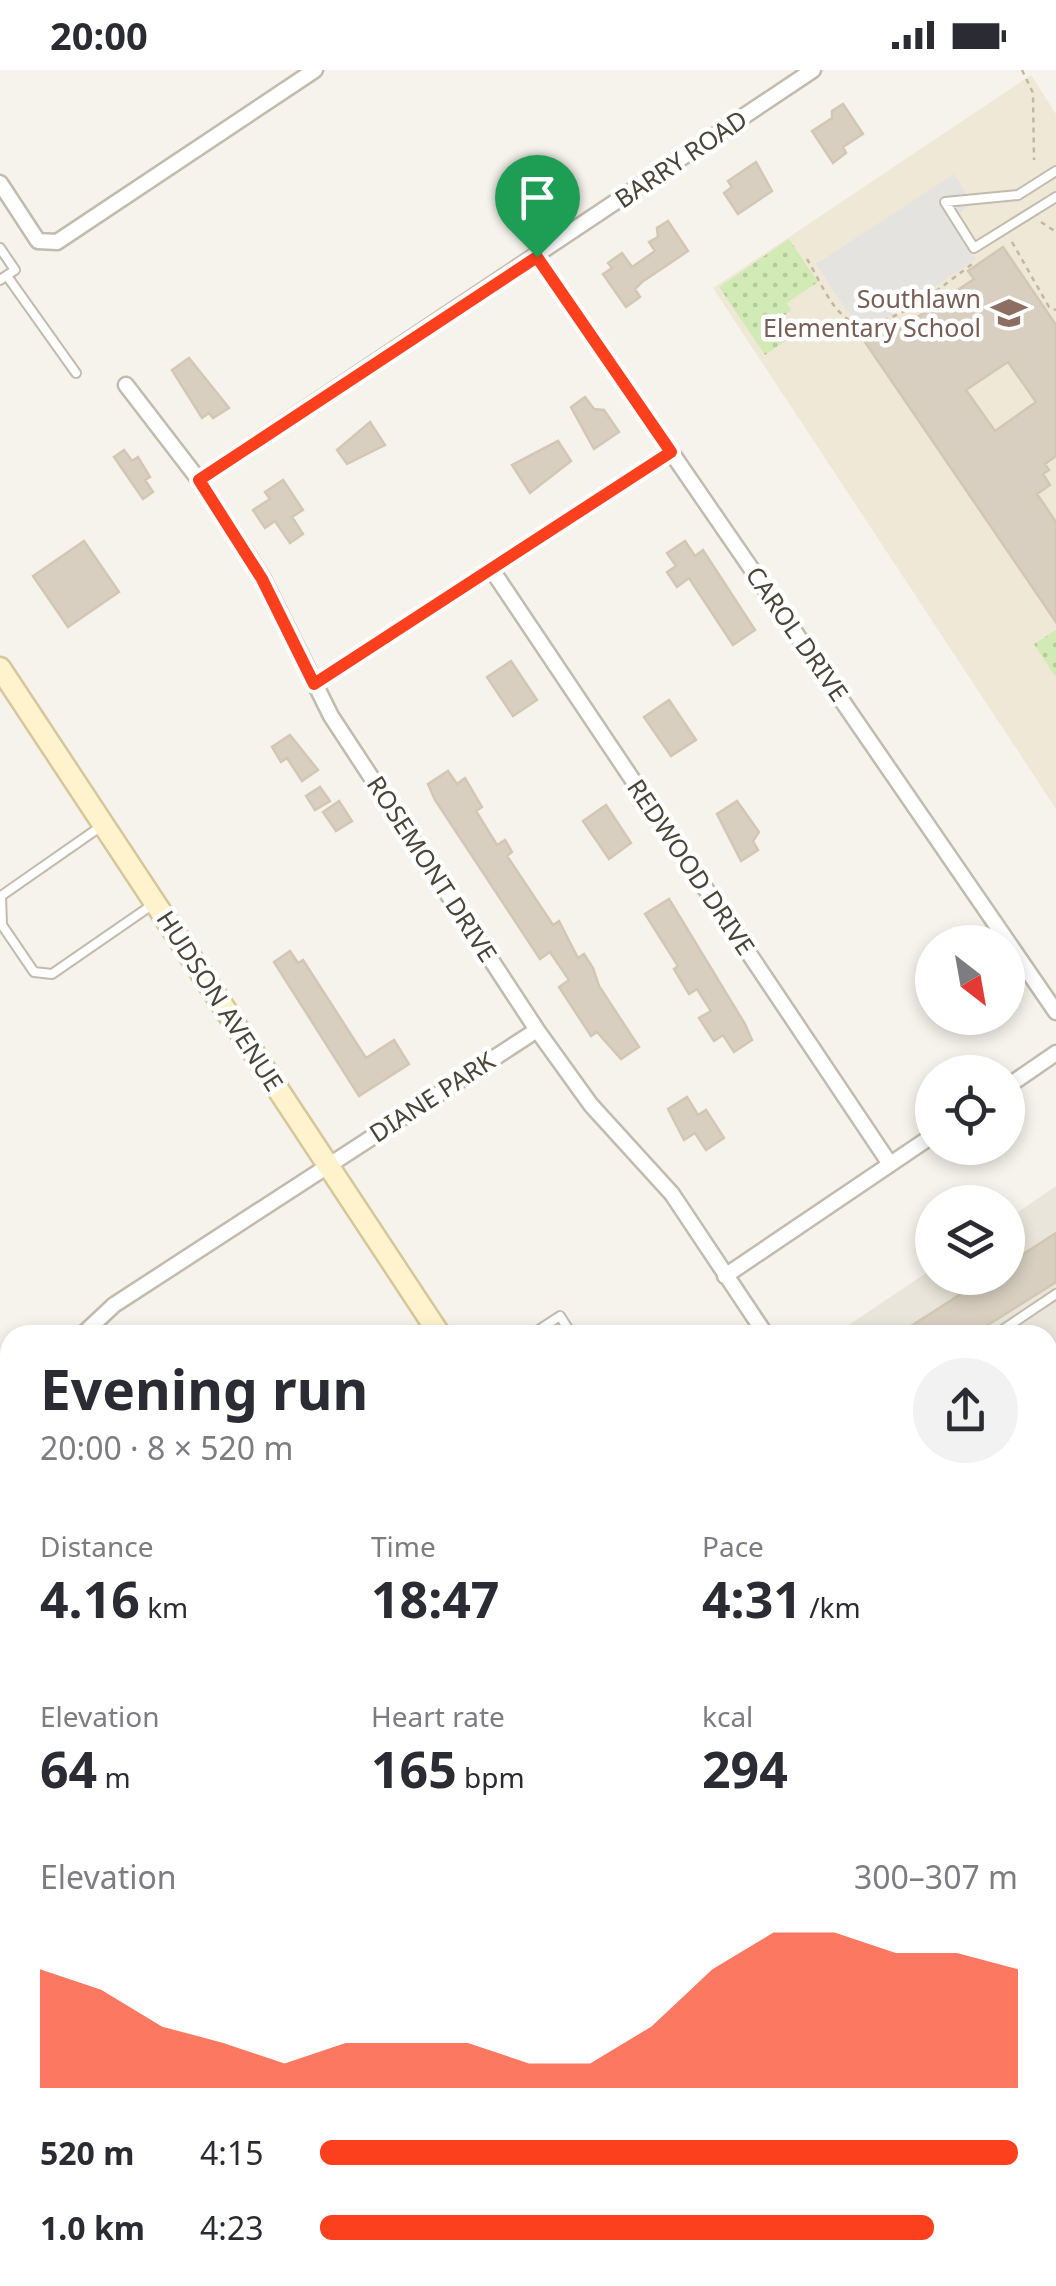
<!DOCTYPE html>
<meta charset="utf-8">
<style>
body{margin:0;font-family:"Noto Sans",sans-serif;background:#f2f2f3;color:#2b2b33;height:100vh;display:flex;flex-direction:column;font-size:38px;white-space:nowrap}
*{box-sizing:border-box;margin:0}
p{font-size:32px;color:#7c7c81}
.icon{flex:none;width:55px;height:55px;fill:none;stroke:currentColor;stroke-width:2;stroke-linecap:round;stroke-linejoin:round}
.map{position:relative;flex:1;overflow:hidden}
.side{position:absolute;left:0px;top:1255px;width:1058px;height:962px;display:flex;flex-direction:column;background:#fff;border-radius:30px 30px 0 0;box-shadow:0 5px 15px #0003}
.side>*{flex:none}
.needle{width:65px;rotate:149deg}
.buttons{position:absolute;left:915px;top:855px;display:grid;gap:20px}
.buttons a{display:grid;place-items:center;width:110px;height:110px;border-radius:50%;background:#fff;box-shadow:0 5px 15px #0003;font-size:50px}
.pin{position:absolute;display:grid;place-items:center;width:85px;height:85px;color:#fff;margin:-102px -42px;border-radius:50% 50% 50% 0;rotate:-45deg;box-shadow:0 0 10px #0007}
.pin .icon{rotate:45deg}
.round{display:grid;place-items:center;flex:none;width:105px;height:105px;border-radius:52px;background:#f2f2f3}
.overview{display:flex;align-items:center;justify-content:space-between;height:170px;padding:0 40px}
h1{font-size:55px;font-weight:700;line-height:75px}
.stats{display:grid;grid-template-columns:repeat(3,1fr);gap:15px;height:170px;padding:10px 40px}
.stats div{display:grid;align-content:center}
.stats b{font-size:50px;font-weight:700}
.stats small{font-size:28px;font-weight:400}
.stats p{font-size:28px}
.chart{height:280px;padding:20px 40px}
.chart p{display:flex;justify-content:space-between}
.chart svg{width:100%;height:180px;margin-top:10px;fill:#fc3f1d;opacity:.7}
ul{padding:0 40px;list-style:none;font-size:32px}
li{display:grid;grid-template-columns:160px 120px 1fr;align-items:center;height:75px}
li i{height:25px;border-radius:12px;background:#fc3f1d}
.status{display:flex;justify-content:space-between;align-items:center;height:70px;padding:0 50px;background:#fff;direction:ltr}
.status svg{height:28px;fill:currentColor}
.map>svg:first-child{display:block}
.residential{fill:#eae5da}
.commercial{fill:#f7ead8}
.education{fill:#efe8d6}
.park{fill:url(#park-dots)}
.parking{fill:#e5e3e0}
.building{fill:#d8cfc1;stroke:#d3c7b4;stroke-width:2.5;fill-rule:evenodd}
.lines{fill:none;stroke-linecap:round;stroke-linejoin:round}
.lane-casing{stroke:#c2bbae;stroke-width:12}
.street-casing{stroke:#c2bbae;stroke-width:19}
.secondary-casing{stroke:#d6c79b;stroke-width:25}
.path{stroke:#c4b79f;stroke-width:2.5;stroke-dasharray:5 5;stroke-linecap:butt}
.lane{stroke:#fff;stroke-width:8}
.street{stroke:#fff;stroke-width:14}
.secondary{stroke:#fff3cd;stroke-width:20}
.route-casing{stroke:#fff;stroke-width:20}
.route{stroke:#fc3f1d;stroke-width:12}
.labels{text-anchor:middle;stroke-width:9;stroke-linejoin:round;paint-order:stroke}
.street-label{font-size:25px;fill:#4b4439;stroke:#fff}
.education-label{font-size:25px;fill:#785e54;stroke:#fff;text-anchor:end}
</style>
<div class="status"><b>20:00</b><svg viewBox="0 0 49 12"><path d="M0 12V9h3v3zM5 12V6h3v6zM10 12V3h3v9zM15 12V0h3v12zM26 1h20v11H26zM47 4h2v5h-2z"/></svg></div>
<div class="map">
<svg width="1056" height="2216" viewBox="0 0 1056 2216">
<defs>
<pattern id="park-dots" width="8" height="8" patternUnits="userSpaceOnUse" patternTransform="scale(2.5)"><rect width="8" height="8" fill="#d2eab5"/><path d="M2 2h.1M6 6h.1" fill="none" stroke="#b6ca9c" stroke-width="1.8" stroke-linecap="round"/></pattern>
</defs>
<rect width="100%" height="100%" fill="#f6f3ec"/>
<path class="residential" d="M1056,1116V1283L1048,1282V1265H834L932,1199V1208H1008V1149Z"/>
<path class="commercial" d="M1048,1952L1056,1966V2141L1048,2128Z
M824,2208H1030L1035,2216H819Z"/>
<path class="education" d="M1031,5L1056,44V739L713,218Z"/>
<path class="park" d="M789,169L818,212L787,233L791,240L779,250L791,267L765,285L719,217Z
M1056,560V605L1055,606L1034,574Z"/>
<path class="parking" d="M954,104L973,133L950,150L976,189L889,247L860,251L846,240L816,194Z
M1056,1714V1929L1048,1916V1720Z"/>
<path class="building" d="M843,34L863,64L843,77L846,83L833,93L812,61L832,48V41Z
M756,92L772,121L738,144L724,123L732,117L728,111Z
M668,151L688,181L642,212L635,219L640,227L626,237L603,204L612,198L608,193L622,183L632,197L655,181L649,172L658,167L657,158Z
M1003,177L1056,255V386L1045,394L1049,400L1043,404L1050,415L1037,424L1056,452V552L865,272L896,251L901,258L974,209L968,201ZM1008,292L1036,332L995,361L966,320Z
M189,288L229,338L213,348L209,343L202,348L172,300Z
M585,327L594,339L604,340L619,362L594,379L571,337Z
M370,352L385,375L347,394L337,380Z
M558,371L571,391L530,423L512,395Z
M124,380L132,391L138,387L150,407L145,410L153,422L143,429L114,387Z
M283,410L303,440L292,447L303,464L290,473L275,451L265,458L253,440L270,429L265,422Z
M84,471L119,522L68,557L33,506Z
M685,471L695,486L703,480L755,560L733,575L689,508L677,517L667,502L676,496L667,483Z
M511,591L537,630L513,646L487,607Z
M669,630L696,670L671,686L644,647Z
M290,665L318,700L302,711L287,688L281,692L272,677Z
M448,701L457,714L465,708L482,737L476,741L497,775L505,770L512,782L507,786L553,855L559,851L578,888L584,884L593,898L599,916L639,977L621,989L597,962L591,966L559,917L569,910L550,882L540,889L435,730L428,714Z
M320,717L330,731L315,740L306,726Z
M339,731L352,751L336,761L323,742Z
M737,731L759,762L753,771L758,780L741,791L717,744Z
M606,735L631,773L609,789L583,751Z
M669,829L745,954L752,970L734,982L723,965L714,971L699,948L711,941L697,919L689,924L674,899L678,896L645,844Z
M290,881L298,893L303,890L366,988L394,970L409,994L359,1026L274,892Z
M687,1027L698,1045L706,1040L724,1068L706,1080L695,1063L684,1070L668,1039Z
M1056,1163V1212L972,1265H897L986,1208H1008V1194Z"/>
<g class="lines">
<defs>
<path id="lane" d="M1056,101L1018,125L945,132L974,178L1056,127
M0,178L15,200L0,210
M7,206L76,303
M100,757L1,826L2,855L34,902L52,904L152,835
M531,1265L560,1246L572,1265
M995,1265L1056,1224
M1048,1302L1056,1315
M1048,1687L1056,1681
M1048,1929L1056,1942
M1048,2053L1056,2047
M1048,2080L1056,2075
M955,2208L968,2216
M829,2216L835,2208"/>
<path id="street" d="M0,113L38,171L57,172L315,0
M537,187L1056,942
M126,315L199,410L263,509L331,646L537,960L591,1035L672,1124L766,1265
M199,410L813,0
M492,500L890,1094
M314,614L671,382
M1008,1016L1056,983
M725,1206L932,1066
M82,1265L114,1235L537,960
M0,1353L10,1346
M0,1682L10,1676
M0,1963L10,1956
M622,2208L627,2216
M34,2216L47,2208
M447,2216L460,2208"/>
<path id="secondary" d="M0,598L440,1265
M1048,2196L1056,2208"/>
</defs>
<use href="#lane" class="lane-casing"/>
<use href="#street" class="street-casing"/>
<use href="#secondary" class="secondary-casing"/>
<path class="path" d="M1022,0L1033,23L1034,90
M1041,152L1056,162
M1012,172L1049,237L1056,240
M807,189C818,207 829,235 846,248C878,273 948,211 975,192"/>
<use href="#lane" class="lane"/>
<use href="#street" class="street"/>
<use href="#secondary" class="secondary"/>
</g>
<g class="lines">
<defs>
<path id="route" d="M537,187L671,382L314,614L262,509L199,410Z"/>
</defs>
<use href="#route" class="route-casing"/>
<use href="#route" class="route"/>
</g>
<defs>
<symbol id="school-bare" viewBox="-9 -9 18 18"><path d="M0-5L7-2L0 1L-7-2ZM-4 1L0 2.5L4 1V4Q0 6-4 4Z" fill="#8d6e63" stroke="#fff" stroke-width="2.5" paint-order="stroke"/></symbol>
</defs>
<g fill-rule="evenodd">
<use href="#school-bare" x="984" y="218" width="50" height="50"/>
</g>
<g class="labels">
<g class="street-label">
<text transform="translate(681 89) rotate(-34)" y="9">BARRY ROAD</text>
<text transform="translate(797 564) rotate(55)" y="9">CAROL DRIVE</text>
<text transform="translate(691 797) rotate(56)" y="9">REDWOOD DRIVE</text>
<text transform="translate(432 799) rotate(57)" y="9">ROSEMONT DRIVE</text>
<text transform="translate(220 931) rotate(57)" y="9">HUDSON AVENUE</text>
<text transform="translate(432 1027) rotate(-33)" y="9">DIANE PARK</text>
</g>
<g class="education-label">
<text x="981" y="238">Southlawn<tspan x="981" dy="29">Elementary School</tspan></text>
</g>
</g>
</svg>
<div class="buttons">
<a><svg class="needle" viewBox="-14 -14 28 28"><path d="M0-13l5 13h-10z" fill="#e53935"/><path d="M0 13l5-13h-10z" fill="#7c7c81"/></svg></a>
<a><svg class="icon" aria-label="locate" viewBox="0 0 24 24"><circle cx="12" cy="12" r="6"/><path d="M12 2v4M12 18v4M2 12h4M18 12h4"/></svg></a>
<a><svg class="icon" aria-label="layers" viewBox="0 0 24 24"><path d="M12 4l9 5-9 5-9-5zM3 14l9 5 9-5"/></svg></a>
</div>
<div class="pin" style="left:537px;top:187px;background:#1e9e55"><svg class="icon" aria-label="arrive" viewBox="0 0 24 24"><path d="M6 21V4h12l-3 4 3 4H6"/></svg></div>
<section class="side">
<div class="overview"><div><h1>Evening run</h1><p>20:00 · 8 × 520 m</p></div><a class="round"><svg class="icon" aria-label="share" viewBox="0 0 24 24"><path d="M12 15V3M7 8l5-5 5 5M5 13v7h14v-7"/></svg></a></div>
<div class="stats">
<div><p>Distance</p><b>4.16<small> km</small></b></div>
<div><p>Time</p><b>18:47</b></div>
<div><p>Pace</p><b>4:31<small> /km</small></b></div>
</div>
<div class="stats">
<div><p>Elevation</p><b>64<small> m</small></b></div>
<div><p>Heart rate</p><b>165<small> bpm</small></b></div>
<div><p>kcal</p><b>294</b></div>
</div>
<div class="chart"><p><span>Elevation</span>300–307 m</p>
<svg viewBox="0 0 160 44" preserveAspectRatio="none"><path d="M0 44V15L10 20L20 29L30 33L40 38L50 33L60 33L70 33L80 38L90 38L100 29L110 15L120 6L130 6L140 11L150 11L160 15V44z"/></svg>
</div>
<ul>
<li><b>520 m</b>4:15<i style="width:100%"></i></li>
<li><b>1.0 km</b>4:23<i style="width:88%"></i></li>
</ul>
</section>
</div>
